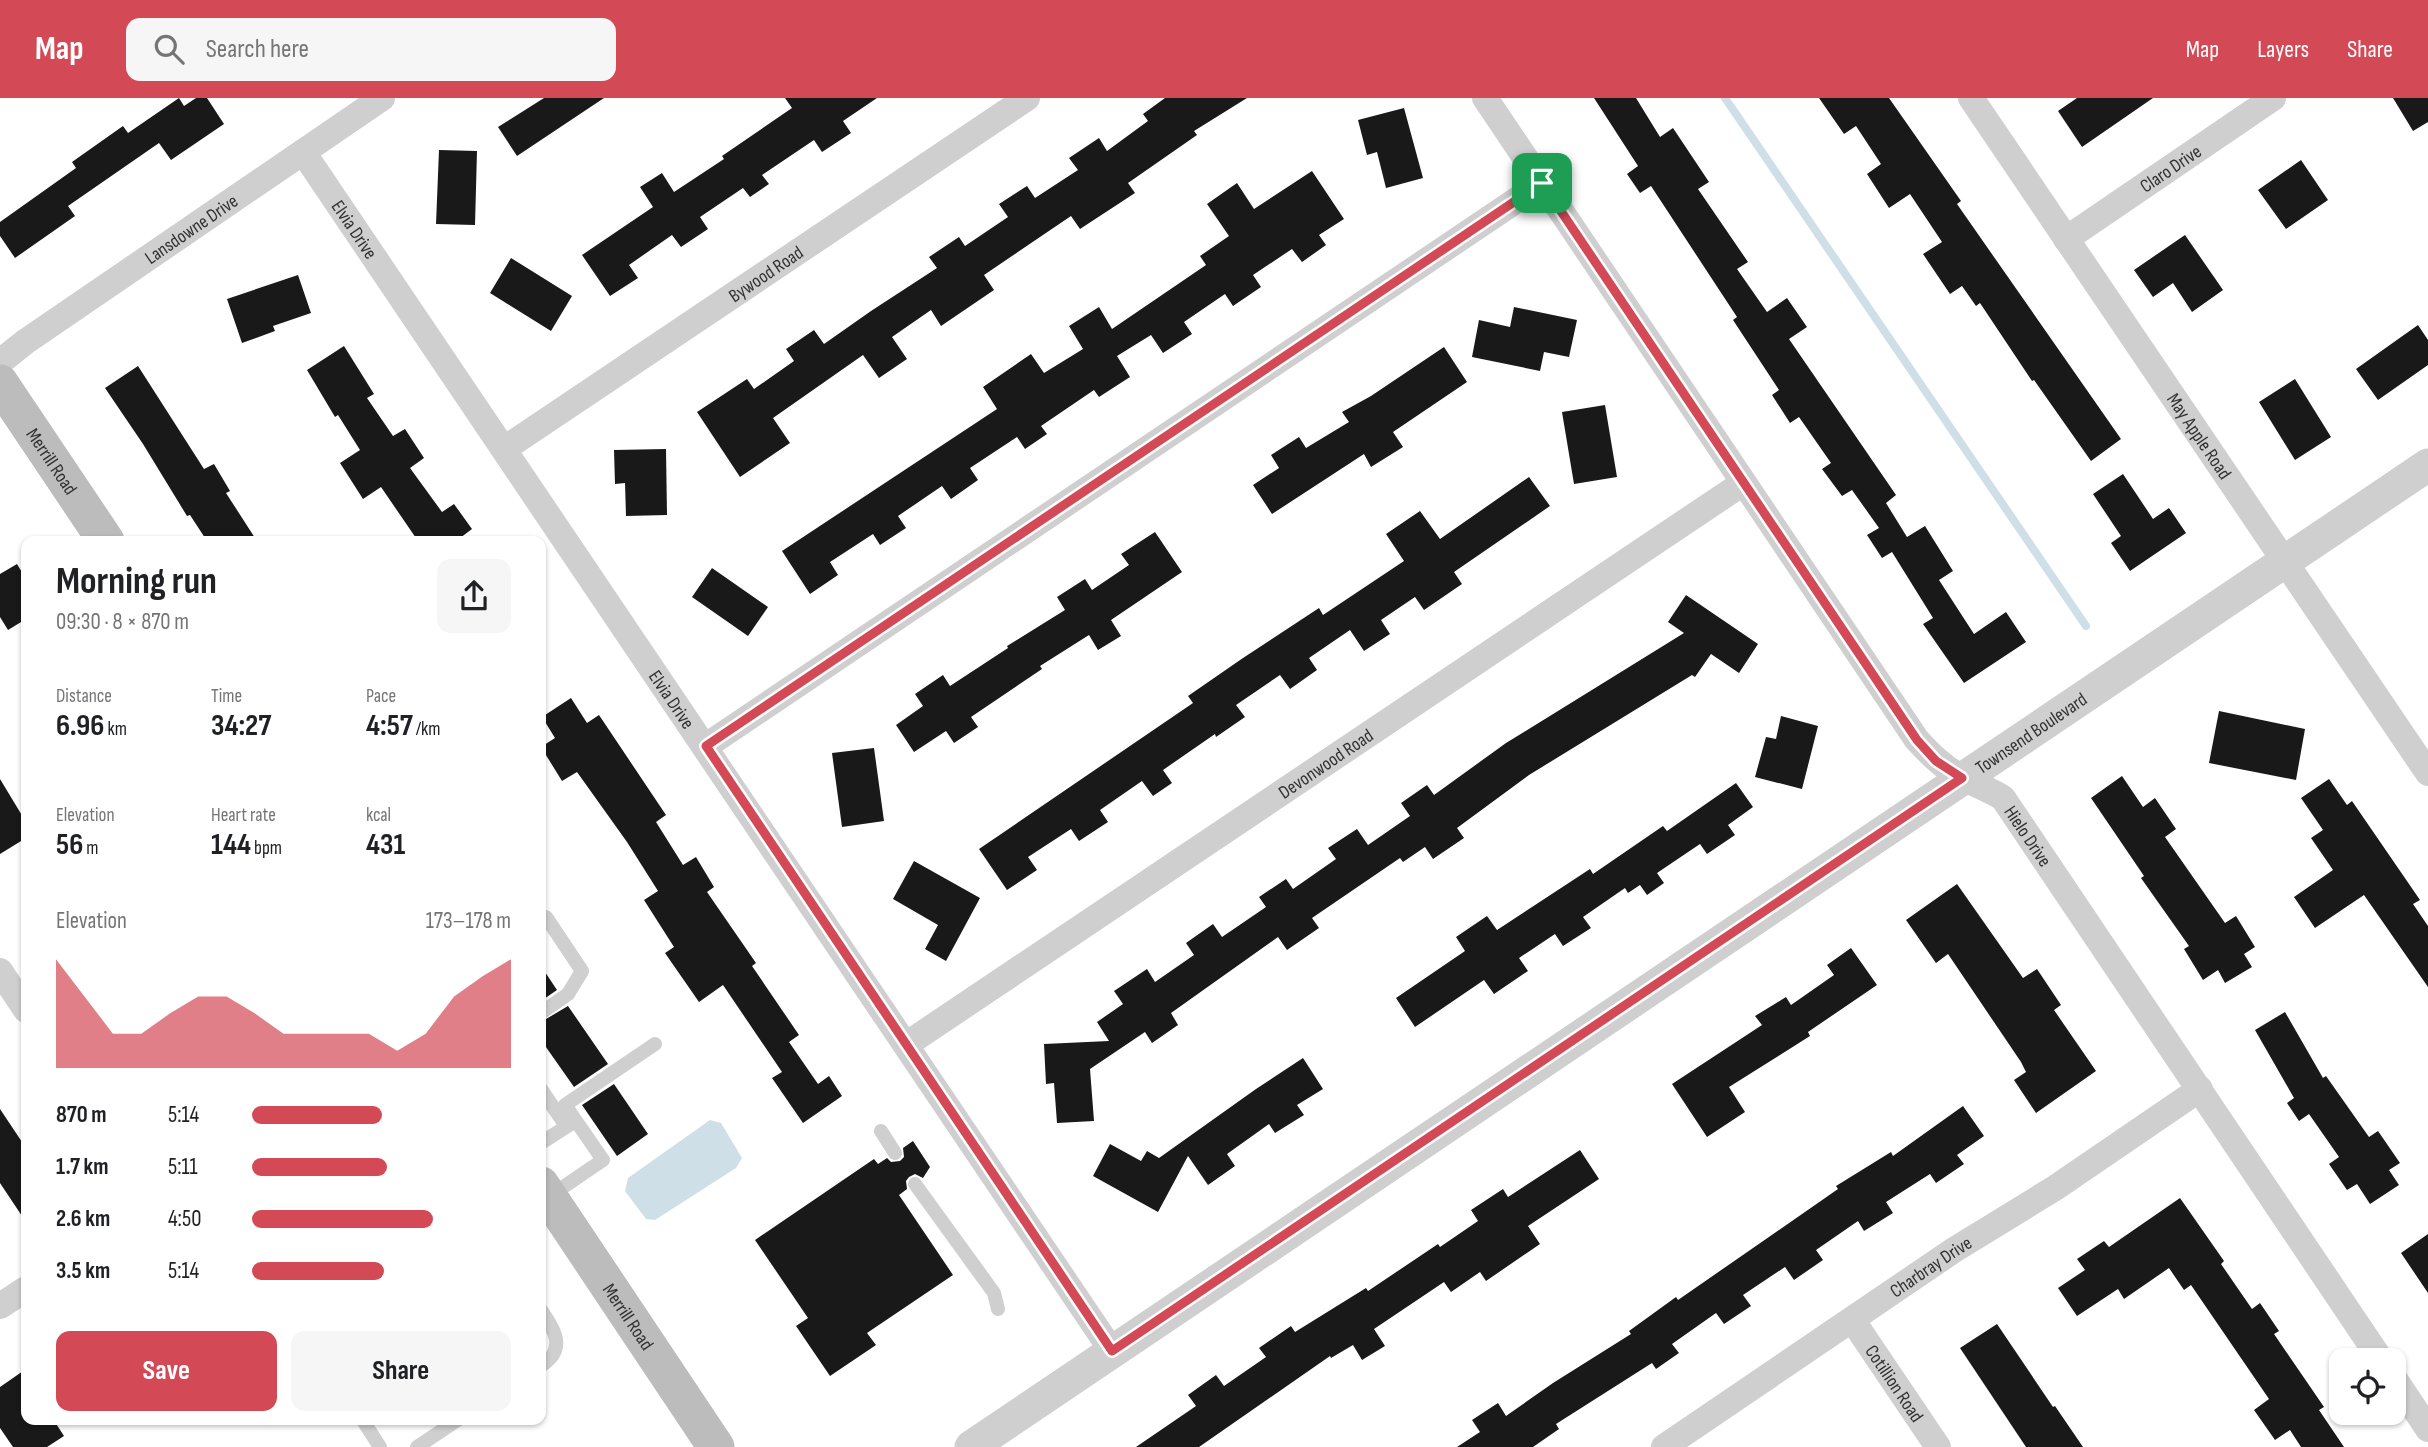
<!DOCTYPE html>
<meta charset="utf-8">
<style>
body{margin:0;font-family:"Sofia Sans Condensed",sans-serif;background:#f6f6f6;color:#202124;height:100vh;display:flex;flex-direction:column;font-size:26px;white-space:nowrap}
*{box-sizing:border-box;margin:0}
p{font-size:23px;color:#757577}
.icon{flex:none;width:38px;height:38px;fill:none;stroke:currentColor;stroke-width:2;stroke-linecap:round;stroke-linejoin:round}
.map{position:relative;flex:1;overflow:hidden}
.details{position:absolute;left:21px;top:438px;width:525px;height:889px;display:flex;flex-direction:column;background:#fff;border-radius:14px;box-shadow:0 2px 5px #0004}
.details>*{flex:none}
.controls{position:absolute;left:2329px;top:1250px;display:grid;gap:14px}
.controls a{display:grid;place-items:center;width:77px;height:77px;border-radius:14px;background:#fff;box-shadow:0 2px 5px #0004;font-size:35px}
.pin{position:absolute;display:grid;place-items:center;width:60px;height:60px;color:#fff;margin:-30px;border-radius:14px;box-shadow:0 4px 10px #0006}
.round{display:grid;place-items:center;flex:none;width:74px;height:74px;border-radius:14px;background:#f6f6f6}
.headline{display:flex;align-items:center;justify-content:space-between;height:119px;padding:0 35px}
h1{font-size:38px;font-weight:700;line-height:52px}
.stats{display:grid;grid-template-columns:repeat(3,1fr);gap:10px;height:119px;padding:7px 35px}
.stats div{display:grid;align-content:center}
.stats b{font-size:30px;font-weight:700}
.stats small{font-size:19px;font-weight:400}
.stats p{font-size:19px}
.chart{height:196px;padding:14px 35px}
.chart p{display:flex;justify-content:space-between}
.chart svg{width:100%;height:126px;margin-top:7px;fill:#d34a56;opacity:.7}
.action{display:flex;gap:14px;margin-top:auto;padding:14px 35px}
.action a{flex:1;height:80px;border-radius:14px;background:#d34a56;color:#fff;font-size:28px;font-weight:700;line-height:80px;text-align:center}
.action a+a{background:#f6f6f6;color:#202124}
ul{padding:0 35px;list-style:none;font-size:23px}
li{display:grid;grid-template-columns:112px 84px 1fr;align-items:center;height:52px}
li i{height:18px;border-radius:9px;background:#d34a56}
header{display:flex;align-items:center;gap:42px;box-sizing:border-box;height:98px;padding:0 35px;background:#d34a56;color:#fff}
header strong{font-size:33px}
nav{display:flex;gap:38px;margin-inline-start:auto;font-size:24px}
.search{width:490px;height:63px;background:#f6f6f6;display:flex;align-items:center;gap:18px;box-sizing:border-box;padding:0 24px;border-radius:14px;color:#757577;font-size:26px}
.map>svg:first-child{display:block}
.water{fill:#cedfe8}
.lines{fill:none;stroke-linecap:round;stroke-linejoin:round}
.stream{stroke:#cedfe8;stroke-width:8}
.building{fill:#191919}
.service{stroke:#cfcfcf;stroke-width:14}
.minor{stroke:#cfcfcf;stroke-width:26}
.tertiary{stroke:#cfcfcf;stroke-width:33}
.secondary{stroke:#bcbcbc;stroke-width:37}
.route-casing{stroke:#fff;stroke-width:14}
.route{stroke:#d34a56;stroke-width:9}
.labels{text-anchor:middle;stroke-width:7;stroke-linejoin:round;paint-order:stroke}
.street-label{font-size:19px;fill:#323232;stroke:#fff}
</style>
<header>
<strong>Map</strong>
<div class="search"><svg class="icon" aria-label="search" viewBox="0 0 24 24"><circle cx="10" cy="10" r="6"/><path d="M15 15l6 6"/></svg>Search here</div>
<nav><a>Map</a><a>Layers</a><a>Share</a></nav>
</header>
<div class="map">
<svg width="2428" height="1349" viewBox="0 0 2428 1349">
<rect width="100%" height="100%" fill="#fff"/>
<path class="water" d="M710,1022L721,1025L742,1060L736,1070L655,1122L646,1121L625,1093L628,1080Z"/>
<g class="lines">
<path class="stream" d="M1725,0L2086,528"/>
</g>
<path class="building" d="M179,0L184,8L196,0H207L224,26L171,62L159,45L68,108L75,118L15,160L0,138V124L76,70L72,64L123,28L128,35Z
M544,0H604L517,58L498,29Z
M785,0H877L843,23L851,35L822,54L814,42L762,77L769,86L750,99L743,90L700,119L708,131L681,149L672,137L629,167L638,180L610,198L582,157L653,109L640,89L662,75L674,94L724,61L722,58L792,10Z
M1165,0H1247L1194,33L1197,37L1128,85L1135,95L1080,131L1071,118L984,177L994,192L941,228L931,212L892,239L907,261L879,280L863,257L773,320L790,345L740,379L697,314L747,281L754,291L794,263L786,251L814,232L824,246L871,213L937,170L929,159L959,139L965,148L1008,119L999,106L1027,88L1035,100L1078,72L1069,60L1099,40L1107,53L1148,23L1143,16Z
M1594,0H1636L1660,39L1673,30L1709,84L1698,91L1748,164L1737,171L1767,214L1787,200L1807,229L1789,241L1896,397L1886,405L1907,439L1925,428L1953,473L1939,482L1974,536L2006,514L2026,544L1964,585L1923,526L1933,520L1892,454L1882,460L1867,437L1879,430L1852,392L1842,398L1822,371L1831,365L1799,319L1790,325L1772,297L1779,292L1733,222L1737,219L1651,88L1640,95L1627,76L1638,68Z
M1819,0H1889L1961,103L1957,106L2121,341L2091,363L2034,282L2032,283L1980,205L1976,208L1962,188L1950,196L1923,156L1942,144L1910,96L1889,110L1867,76L1881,66L1856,28L1844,36Z
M2077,0H2153L2082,49L2058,13Z
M2393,0H2428V24L2413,33Z
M1404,10L1423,80L1386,90L1377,54L1367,57L1358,22Z
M439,52L477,53L475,127L436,126Z
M2301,62L2328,102L2286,131L2258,92Z
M1312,73L1344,121L1319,137L1326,147L1302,164L1292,151L1253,177L1261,189L1233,208L1225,196L1184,224L1192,236L1163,255L1151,237L1117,258L1130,279L1099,299L1094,292L1041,328L1047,336L1025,351L1017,339L970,370L978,382L951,401L942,388L898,418L906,430L880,447L873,436L830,464L838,477L810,496L782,453L997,311L983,289L1031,256L1044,275L1083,251L1069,228L1099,209L1112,231L1206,167L1200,158L1229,138L1207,106L1237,85L1254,111Z
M2185,137L2223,192L2192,214L2173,185L2153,199L2134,172Z
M511,160L572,198L551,233L490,195Z
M298,177L311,215L273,228L275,233L242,245L227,201Z
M1514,209L1577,222L1569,259L1544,254L1540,273L1472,259L1479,222L1510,229Z
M2418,227L2428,242V267L2378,302L2356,271Z
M344,248L374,296L367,300L393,338L405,331L424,360L410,370L442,414L454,406L472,431L456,443H418L381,389L363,401L340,365L360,352L338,317L335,319L307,272Z
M1444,249L1467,284L1393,334L1403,349L1371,369L1364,356L1272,416L1253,387L1279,370L1271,357L1299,339L1306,350L1349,324L1342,314L1371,298Z
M138,268L204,371L214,366L230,393L226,395L257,443H207L190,417L187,418L143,346L105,290Z
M2295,281L2331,339L2295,362L2259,304Z
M1605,307L1617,379L1574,386L1562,314Z
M666,351L667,417L626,418L625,385L615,386L614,352Z
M2123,376L2153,421L2169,410L2186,435L2130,473L2111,445L2121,438L2093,396Z
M1529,379L1550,408L1454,474L1462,486L1424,512L1415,499L1381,522L1390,536L1364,553L1350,532L1309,560L1317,572L1290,591L1280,577L1236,607L1245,619L1216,639L1215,636L1163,672L1172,685L1153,698L1142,683L1100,712L1108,724L1079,743L1071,731L1028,759L1037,772L1007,792L979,751L1193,605L1188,598L1243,560L1319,510L1323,517L1404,463L1386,436L1420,413L1440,441Z
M1155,434L1182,474L1111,522L1121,538L1098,552L1089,537L1040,568L1042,571L971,619L978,629L954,645L946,633L914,654L896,627L923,608L915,596L943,577L950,588L1008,550L1007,548L1065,512L1057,499L1085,481L1092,492L1129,467L1121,456Z
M17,466L26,481V521L8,532L0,519V476Z
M712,470L768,509L748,538L692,499Z
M1686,497L1758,546L1739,575L1711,556L1695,579L1692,577L1529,677L1457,730L1464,740L1433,761L1425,749L1403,764L1400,760L1312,820L1319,830L1287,852L1278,839L1171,915L1178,927L1152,945L1145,934L1090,971L1094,1023L1057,1025L1054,985L1046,986L1044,946L1109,943L1097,924L1123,906L1114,893L1147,871L1155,884L1194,857L1186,845L1213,826L1222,839L1266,809L1259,799L1286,781L1293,791L1336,761L1328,750L1357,731L1368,747L1410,718L1401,705L1427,687L1434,697L1506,645L1684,535L1668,524Z
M571,600L587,625L599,617L666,717L656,724L683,767L696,759L714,789L707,794L756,865L752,868L799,937L789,944L818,986L829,978L842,998L803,1025L772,980L782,974L723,887L699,904L665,855L674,849L644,802L658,793L627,744L577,674L562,683L541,649L555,640L542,619Z
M2219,613L2305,631L2296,682L2209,665Z
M1781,618L1818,628L1802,691L1755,679L1766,639L1776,641Z
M874,650L884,723L842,729L832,655Z
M2122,678L2143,709L2155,700L2176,731L2165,739L2225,825L2236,818L2255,849L2244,856L2252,869L2225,885L2218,872L2203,882L2184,851L2189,848L2141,780L2144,778L2091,700Z
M0,681L26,724V740L0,756Z
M2329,681L2347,707L2352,703L2420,802L2413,806L2428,828V889L2364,797L2315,830L2294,799L2333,772L2311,740L2323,732L2301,700Z
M1736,685L1753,709L1728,727L1735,737L1707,756L1700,746L1657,775L1664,785L1647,797L1640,787L1628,795L1625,790L1583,819L1591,830L1563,848L1555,836L1519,860L1528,873L1494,896L1484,882L1415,929L1396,900L1465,853L1456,839L1487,818L1497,832L1590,771L1593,776L1663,728L1667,733Z
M914,763L980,800L946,863L925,851L938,827L893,801Z
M1957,786L2023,880L2037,871L2061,907L2054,912L2096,973L2036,1015L2014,982L2026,974L2021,964L1948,856L1936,865L1906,822Z
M1851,850L1877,887L1808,934L1810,938L1729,989L1745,1014L1707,1039L1672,986L1762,927L1755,918L1786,899L1791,907L1834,877L1827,867Z
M541,868L557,892L541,903Z
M568,908L608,966L574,989L541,942V924Z
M2285,914L2323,980L2326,978L2369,1039L2378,1033L2400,1065L2389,1072L2399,1087L2370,1106L2357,1086L2347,1092L2329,1066L2339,1059L2309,1016L2299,1023L2287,1005L2294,1000L2255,932Z
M1303,960L1323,991L1297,1007L1304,1017L1275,1035L1269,1026L1227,1056L1235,1068L1208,1087L1188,1058L1158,1114L1093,1078L1110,1046L1141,1063L1147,1053L1159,1060L1256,991Z
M614,986L648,1036L617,1058L582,1007Z
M1963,1008L1984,1038L1957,1057L1964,1066L1936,1085L1930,1076L1886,1104L1893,1115L1864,1133L1858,1123L1816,1152L1823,1162L1794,1182L1785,1169L1743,1197L1751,1208L1724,1226L1716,1215L1672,1246L1679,1255L1656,1271L1652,1265L1556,1326L1559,1331L1533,1349H1457L1480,1334L1472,1322L1498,1305L1506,1318L1553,1285L1631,1236L1629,1233L1676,1199L1678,1202L1766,1141L1838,1091L1836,1088L1891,1054L1893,1058Z
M0,1011L26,1050V1124L0,1085Z
M913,1043L930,1069L923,1080L915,1076L909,1079L906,1083L907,1091L899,1097L953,1177L867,1235L876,1247L830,1278L796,1228L808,1220L755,1142L874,1061L878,1066L887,1060L891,1064L900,1063L904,1059L903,1050Z
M1580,1052L1599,1081L1528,1128L1540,1146L1486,1183L1480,1174L1451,1194L1444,1184L1374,1231L1385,1248L1362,1262L1353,1247L1331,1260L1330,1258L1199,1349H1136L1196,1308L1188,1297L1216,1277L1224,1288L1266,1259L1259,1250L1291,1228L1295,1234L1366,1190L1368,1193L1438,1146L1440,1149L1478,1123L1471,1112L1503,1091L1508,1099Z
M2180,1100L2224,1163L2221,1166L2252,1211L2260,1205L2279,1233L2274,1236L2324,1309L2319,1312L2344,1349H2301L2290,1332L2275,1342L2254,1312L2269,1301L2191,1187L2184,1192L2169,1170L2124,1201L2118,1191L2077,1218L2058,1190L2085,1172L2077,1161L2104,1143L2109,1149Z
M2428,1136V1195L2401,1155Z
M1997,1226L2053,1309L2055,1308L2083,1349H2026L1960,1250Z
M26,1271V1321H53L64,1338L47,1349H13L0,1330V1289Z"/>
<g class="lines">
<path class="service" d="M541,915L568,896L582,873L546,819
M541,991L566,1028
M881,1033L895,1055
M541,1045L572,1025
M915,1086L994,1195L998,1211
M550,1098L603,1062L565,1007L655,946
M541,1212C555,1233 567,1251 541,1268
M362,1321L380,1349
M417,1349L459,1321"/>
<g class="minor">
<path id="s1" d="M1485,0L1917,642C1931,657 1945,671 1963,680C1977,687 1990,692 2003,700L2381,1262"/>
<path id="s2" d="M1971,0L2428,675"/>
<path id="s3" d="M303,54L1112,1253"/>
<path id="s4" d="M2066,141L2273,0"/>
<path id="s5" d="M0,264L25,244L382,0"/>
<path id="s6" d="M504,351L1027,0"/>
<path d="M706,648L1542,85"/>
<path d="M0,873L26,912"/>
<path id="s7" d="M907,946L1743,385"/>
<path d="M0,1208L26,1191"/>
<path id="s8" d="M1853,1223L1938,1349"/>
<path d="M2394,1280L2428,1331"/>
<path id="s9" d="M1664,1349L1954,1152L2055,1090L2200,991"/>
</g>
<path class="tertiary" id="s10" d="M971,1349L2428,367"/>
<g class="secondary">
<path id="s11" d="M0,285L106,443"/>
<path id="s12" d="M541,1087L716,1349"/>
</g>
</g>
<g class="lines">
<defs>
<path id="route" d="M1542,85L1917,642L1936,663L1962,680L1112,1253L706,648Z"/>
</defs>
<use href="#route" class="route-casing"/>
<use href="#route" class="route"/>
</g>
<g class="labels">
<g class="street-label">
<text dy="7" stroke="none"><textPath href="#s4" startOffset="126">Claro Drive</textPath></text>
<text dy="7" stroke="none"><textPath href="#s5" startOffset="233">Lansdowne Drive</textPath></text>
<text dy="7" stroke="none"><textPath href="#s3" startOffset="93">Elvia Drive</textPath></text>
<text dy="7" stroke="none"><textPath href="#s6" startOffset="315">Bywood Road</textPath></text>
<text dy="7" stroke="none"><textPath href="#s2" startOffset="408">May Apple Road</textPath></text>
<text dy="7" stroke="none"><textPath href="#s11" startOffset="94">Merrill Road</textPath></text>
<text dy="7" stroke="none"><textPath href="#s3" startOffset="660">Elvia Drive</textPath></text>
<text dy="7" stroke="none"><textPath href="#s10" startOffset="1278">Townsend Boulevard</textPath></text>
<text dy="7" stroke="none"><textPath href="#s7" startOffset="504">Devonwood Road</textPath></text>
<text dy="7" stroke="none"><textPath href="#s1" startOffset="924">Hielo Drive</textPath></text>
<text dy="7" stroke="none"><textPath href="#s9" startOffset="322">Charbray Drive</textPath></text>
<text dy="7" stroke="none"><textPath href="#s12" startOffset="158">Merrill Road</textPath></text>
<text dy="7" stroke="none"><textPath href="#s8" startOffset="75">Cotillion Road</textPath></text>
</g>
</g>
</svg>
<div class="controls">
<a><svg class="icon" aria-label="locate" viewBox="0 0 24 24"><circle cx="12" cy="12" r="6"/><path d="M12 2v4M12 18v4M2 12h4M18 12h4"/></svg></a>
</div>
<div class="pin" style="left:1542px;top:85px;background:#1e9e55"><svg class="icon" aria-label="arrive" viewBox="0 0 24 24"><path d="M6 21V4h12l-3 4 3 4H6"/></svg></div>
<section class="details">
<div class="headline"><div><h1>Morning run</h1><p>09:30 · 8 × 870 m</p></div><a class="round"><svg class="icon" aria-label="share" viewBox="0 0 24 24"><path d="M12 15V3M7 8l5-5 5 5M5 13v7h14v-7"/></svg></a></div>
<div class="stats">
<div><p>Distance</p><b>6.96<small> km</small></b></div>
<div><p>Time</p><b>34:27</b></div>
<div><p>Pace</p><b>4:57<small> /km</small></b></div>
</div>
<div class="stats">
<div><p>Elevation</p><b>56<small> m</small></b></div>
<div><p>Heart rate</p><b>144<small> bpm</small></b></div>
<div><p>kcal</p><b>431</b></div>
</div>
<div class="chart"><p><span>Elevation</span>173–178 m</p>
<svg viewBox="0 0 160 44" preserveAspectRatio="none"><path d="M0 44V6L10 19L20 32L30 32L40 25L50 19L60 19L70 25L80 32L90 32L100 32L110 32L120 38L130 32L140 19L150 12L160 6V44z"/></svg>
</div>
<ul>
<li><b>870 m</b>5:14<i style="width:50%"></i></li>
<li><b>1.7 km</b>5:11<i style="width:52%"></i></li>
<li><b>2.6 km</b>4:50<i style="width:70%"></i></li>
<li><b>3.5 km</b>5:14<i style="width:51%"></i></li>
</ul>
<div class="action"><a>Save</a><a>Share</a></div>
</section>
</div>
